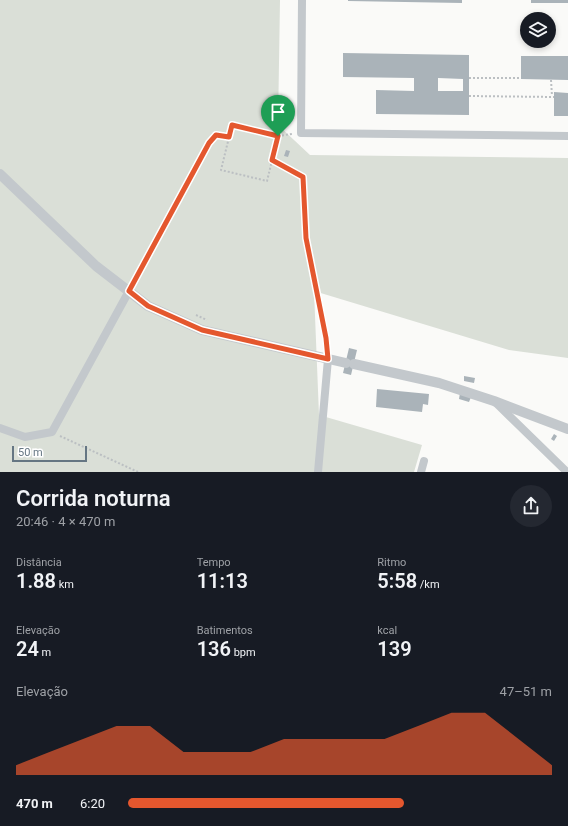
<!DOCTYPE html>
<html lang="pt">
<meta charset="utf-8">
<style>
body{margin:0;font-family:Roboto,sans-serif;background:#242831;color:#f1f3f6;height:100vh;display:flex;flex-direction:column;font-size:15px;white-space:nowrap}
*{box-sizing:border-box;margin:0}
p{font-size:13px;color:#9ea1a6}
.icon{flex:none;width:22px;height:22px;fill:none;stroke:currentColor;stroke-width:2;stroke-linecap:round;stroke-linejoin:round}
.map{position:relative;height:472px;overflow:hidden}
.sheet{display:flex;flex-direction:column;background:#171b24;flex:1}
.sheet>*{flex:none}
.controls{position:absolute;left:520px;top:12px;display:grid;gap:8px}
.controls a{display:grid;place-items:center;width:36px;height:36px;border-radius:50%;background:#171b24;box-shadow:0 2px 6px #0003;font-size:20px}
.scale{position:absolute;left:12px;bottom:10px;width:75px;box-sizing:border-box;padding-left:4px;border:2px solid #657683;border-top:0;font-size:11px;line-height:14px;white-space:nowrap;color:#657683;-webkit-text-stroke:3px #fff;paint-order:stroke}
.pin{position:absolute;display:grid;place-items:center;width:34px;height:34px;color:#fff;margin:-41px -17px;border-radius:50% 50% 50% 0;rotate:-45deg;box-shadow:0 0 4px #0007}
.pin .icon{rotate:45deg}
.round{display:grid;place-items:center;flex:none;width:42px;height:42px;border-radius:21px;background:#242831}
.head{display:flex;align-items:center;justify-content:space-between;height:68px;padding:0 16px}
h1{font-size:22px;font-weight:600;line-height:30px}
.figures{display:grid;grid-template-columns:repeat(3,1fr);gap:6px;height:68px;padding:4px 16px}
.figures div{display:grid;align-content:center}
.figures b{font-size:20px;font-weight:600}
.figures small{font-size:11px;font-weight:400}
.figures p{font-size:11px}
.chart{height:112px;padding:8px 16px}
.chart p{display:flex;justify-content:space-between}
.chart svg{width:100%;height:72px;margin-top:4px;fill:#e4572e;opacity:.7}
ul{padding:0 16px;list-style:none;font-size:13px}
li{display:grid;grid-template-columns:64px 48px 1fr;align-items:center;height:30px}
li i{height:10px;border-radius:5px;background:#e4572e}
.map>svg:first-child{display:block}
.green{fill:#dadfd7}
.building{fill:#aab3b9;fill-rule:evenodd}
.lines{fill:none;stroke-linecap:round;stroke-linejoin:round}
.path{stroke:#bbbfc2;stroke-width:2;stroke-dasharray:2 2;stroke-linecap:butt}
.minor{stroke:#c3c8cc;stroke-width:8}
.tertiary{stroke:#c3c8cc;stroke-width:10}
.route-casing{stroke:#fff;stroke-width:8}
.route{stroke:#e4572e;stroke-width:5}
</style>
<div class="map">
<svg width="568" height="472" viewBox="0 0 568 472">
<rect width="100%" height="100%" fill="#fafaf8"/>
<path class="green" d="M0,0H280L278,125L310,155L568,158V358L509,350L314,291L319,415L422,445L414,472H0Z"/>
<path class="building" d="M348,0H462V3L348,1Z
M531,0H568V3H531Z
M343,53L469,55V115L376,114V90L414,91V78L343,77ZM438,78L463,79V91H438Z
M521,56H568V80L521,79Z
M554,92L568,93V116H554Z
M286,150L290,151L288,157L284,156Z
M349,348L357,350L351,375L343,373Z
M464,376L475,378L474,383L464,381Z
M377,389L429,394L428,405L423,404L422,412L376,407Z
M460,393L471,397L469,402L459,399Z
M554,434L557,436L554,441L551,439Z"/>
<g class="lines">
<path class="path" d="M469,78H521
M551,80L552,96
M469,96L554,97
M232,125L278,136L267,181L221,170Z
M278,136L292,134
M272,160L303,177L306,238L326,338L327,350
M133,283L209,143L216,135L229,137
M196,315L207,320
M60,436L138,472"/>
<path class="minor" d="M302,0L301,133L568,136
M496,403L567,472
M0,428L25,437L52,432L129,291
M318,472L328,359
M421,472L424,461"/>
<path class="tertiary" d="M0,174L96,266L148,306L202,330L346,363
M354,364L439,383L494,401L568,429"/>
</g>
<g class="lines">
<defs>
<path id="route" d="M232,125L278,136L272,160L303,177L306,238L326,338L328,359L202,330L148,306L129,291L209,143L216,135L229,137Z"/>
</defs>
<use href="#route" class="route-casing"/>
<use href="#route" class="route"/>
</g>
</svg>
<div class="controls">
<a><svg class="icon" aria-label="layers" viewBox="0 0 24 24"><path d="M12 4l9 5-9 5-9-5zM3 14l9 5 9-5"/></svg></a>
</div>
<div class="scale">50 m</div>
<div class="pin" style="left:278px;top:136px;background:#1e9e55"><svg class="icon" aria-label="arrive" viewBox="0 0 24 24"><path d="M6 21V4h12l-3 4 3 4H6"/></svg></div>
</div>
<section class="sheet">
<div class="head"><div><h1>Corrida noturna</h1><p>20:46 · 4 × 470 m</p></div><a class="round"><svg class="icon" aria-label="share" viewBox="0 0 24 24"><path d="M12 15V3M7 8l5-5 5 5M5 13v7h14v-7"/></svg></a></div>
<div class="figures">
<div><p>Distância</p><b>1.88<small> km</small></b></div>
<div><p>Tempo</p><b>11:13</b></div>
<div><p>Ritmo</p><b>5:58<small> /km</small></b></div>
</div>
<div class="figures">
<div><p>Elevação</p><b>24<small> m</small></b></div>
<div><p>Batimentos</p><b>136<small> bpm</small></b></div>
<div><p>kcal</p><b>139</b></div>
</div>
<div class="chart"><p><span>Elevação</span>47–51 m</p>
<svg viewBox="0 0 160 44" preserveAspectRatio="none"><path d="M0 44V38L10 30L20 22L30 14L40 14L50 30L60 30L70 30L80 22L90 22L100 22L110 22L120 14L130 6L140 6L150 22L160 38V44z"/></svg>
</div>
<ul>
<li><b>470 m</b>6:20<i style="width:65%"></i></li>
</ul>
</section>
